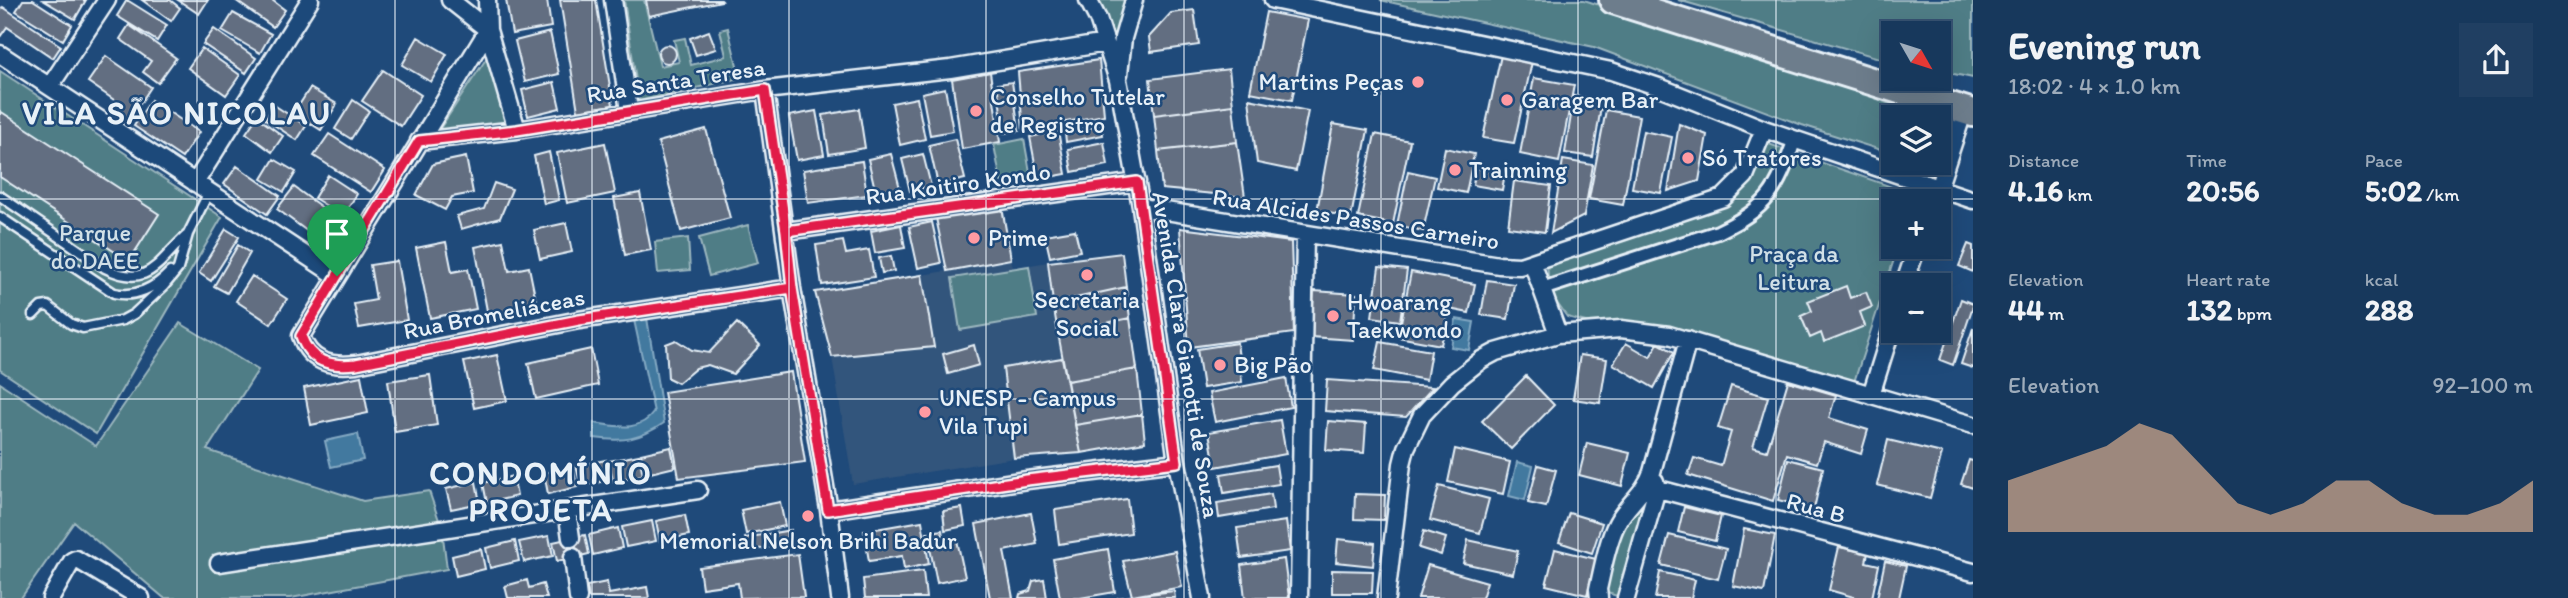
<!DOCTYPE html>
<meta charset="utf-8">
<style>
body{margin:0;font-family:Itim,sans-serif;background:#203f62;color:#f1f3f6;height:100vh;display:flex;flex-direction:column;font-size:26px;white-space:nowrap}
*{box-sizing:border-box;margin:0}
p{font-size:23px;color:#9eacbb}
.icon{flex:none;width:38px;height:38px;fill:none;stroke:currentColor;stroke-width:2;stroke-linecap:round;stroke-linejoin:round}
.map{position:relative;flex:1;overflow:hidden}
.sheet{display:flex;flex-direction:column;background:#17385c;width:595px}
.sheet>*{flex:none}
.needle{width:46px;rotate:129deg}
.fabs{position:absolute;left:1881px;top:21px;display:grid;gap:14px}
.fabs a{display:grid;place-items:center;width:70px;height:70px;border-radius:0px;background:#17385c;box-shadow:0 7px 28px #0002,0 0 0 2px #365272;font-size:35px}
.pin{position:absolute;display:grid;place-items:center;width:60px;height:60px;color:#fff;margin:-72px -30px;border-radius:50% 50% 50% 0;rotate:-45deg;box-shadow:0 0 7px #0007}
.pin .icon{rotate:45deg}
.round{display:grid;place-items:center;flex:none;width:74px;height:74px;border-radius:0px;background:#203f62}
.overview{display:flex;align-items:center;justify-content:space-between;height:119px;padding:0 35px}
h1{font-size:38px;font-weight:800;line-height:52px}
.figures{display:grid;grid-template-columns:repeat(3,1fr);gap:10px;height:119px;padding:7px 35px}
.figures div{display:grid;align-content:center}
.figures b{font-size:30px;font-weight:800}
.figures small{font-size:19px;font-weight:400}
.figures p{font-size:19px}
.chart{height:196px;padding:14px 35px}
.chart p{display:flex;justify-content:space-between}
.chart svg{width:100%;height:126px;margin-top:7px;fill:#d6ab8b;opacity:.7}
main{display:flex;flex:1;min-height:0}
.map>svg:first-child{display:block}
.built{fill:#33557c}
.green{fill:#507d86;stroke:#9cb7bf;stroke-width:2}
.water{fill:#42799f;stroke:#84a9c3;stroke-width:2}
.building{fill:#626e81;stroke:#e8f1f8;stroke-width:2}
.lines{fill:none;stroke-linecap:round;stroke-linejoin:round}
.service-casing{stroke:#e8f1f8;stroke-width:13}
.pedestrian-casing{stroke:#e8f1f8;stroke-width:18}
.minor-casing{stroke:#e8f1f8;stroke-width:21}
.primary-casing{stroke:#e8f1f8;stroke-width:32}
.service{stroke:#1f4a7a;stroke-width:8}
.pedestrian{stroke:#1f4a7a;stroke-width:12}
.minor{stroke:#1f4a7a;stroke-width:16}
.primary{stroke:#6d7d8c;stroke-width:26}
.route-casing{stroke:#fff;stroke-width:14}
.route{stroke:#e11d48;stroke-width:9}
.grid{fill:none;stroke:#e8f1f8;stroke-width:2;stroke-opacity:0.55}
.poi-dot{fill:#ff9aa2;stroke:#1f4a7a;stroke-width:2.5}
.labels{text-anchor:middle;stroke-width:5;stroke-linejoin:round;paint-order:stroke}
.street-label{font-size:24px;fill:#e8f1f8;stroke:#1f4a7a}
.poi-label{font-size:24px;fill:#e8f1f8;stroke:#1f4a7a;text-anchor:start}
.park-label{font-size:24px;fill:#d1e0e7;stroke:#1f4a7a}
.district-label{font-size:32px;font-weight:bold;letter-spacing:2px;fill:#e8f1f8;stroke:#1f4a7a}
</style>
<main>
<div class="map">
<svg width="1973" height="598" viewBox="0 0 1973 598">
<rect width="100%" height="100%" fill="#1f4a7a"/>
<filter id="ink" filterUnits="userSpaceOnUse"><feTurbulence type="fractalNoise" baseFrequency=".0143" numOctaves="2"/><feDisplacementMap in="SourceGraphic" scale="14" xChannelSelector="R" yChannelSelector="G"/><feConvolveMatrix kernelMatrix="1 2 1 2 8 2 1 2 1" color-interpolation-filters="sRGB"/></filter>
<g filter="url(#ink)">
<path class="built" d="M1011,260L1013,268L1048,262L1062,358L1003,368L1014,458L853,484L832,357L933,347L922,275Z"/>
<path class="green" d="M624,0H644L660,66L679,62L674,40L685,38L691,65L726,56L720,30L728,28L740,78L639,101Z
M1090,0H1132L1117,59Z
M1380,0H1584L1831,80L1922,117H1894L1893,154L1802,125L1594,47Z
M1678,0H1973V78L1939,71V33H1894L1893,62Z
M490,53L506,128L437,133Z
M0,71L222,217L96,434L0,370Z
M1024,139L1031,178L1001,182L994,145Z
M1763,142L1915,195L1913,201H1894V247H1898L1854,382L1688,332L1671,328L1593,324L1567,317L1549,292L1547,262L1726,204L1746,184Z
M748,225L758,263L709,276L699,238Z
M688,238L690,270L658,273L655,242Z
M1029,266L1037,317L960,330L952,278Z
M180,323L258,370L207,450L363,501L429,491L442,529L447,569L291,598H164L74,522L21,598H0V383L96,446Z
M1640,505L1648,507L1623,591L1617,596L1604,592L1618,531Z"/>
<path class="water" d="M647,318L664,423C639,440 624,442 594,438V423C616,426 639,433 654,412L634,320Z
M1456,319L1474,322L1469,350L1451,347Z
M358,434L363,460L331,467L325,441Z
M1517,462L1533,466L1525,500L1509,496Z"/>
<path class="building" d="M23,0H33L72,25L63,40L16,11Z
M43,0H86L75,19Z
M127,0L167,25L157,41L117,16Z
M142,0H170L180,8L171,21Z
M178,0H208L199,14Z
M235,0H272L285,10L273,27Z
M506,0H547L551,27L512,34Z
M560,0H596L613,105L578,111Z
M646,0H721L722,1L649,16Z
M3,7L61,46L53,58L7,27L0,37V11Z
M1194,10L1199,45L1151,52L1149,37L1171,13Z
M1266,12L1308,20L1292,100L1250,92Z
M233,13L271,34L260,53L222,31Z
M129,25L176,58L158,83L143,72L151,61L120,39Z
M214,29L256,58L246,73L203,44Z
M709,31L716,49L696,55L690,38Z
M550,32L559,74L525,82L515,41Z
M418,37L447,54L431,82L402,65Z
M658 54a9 9 0 1 1 18 0a9 9 0 1 1-18 0Z
M202,48L240,75L226,95L188,68Z
M1501,55L1532,62L1514,143L1483,138Z
M106,56L151,87L128,122L111,110L117,102L88,82Z
M1099,60L1104,115L1023,130L1018,72Z
M1229,69L1233,105L1154,115L1150,79Z
M383,70L421,95L401,126L362,101Z
M990,72L1000,142L962,149L952,79Z
M1534,78L1574,85L1559,162L1520,154Z
M554,82L560,108L528,116L522,90Z
M1012,82L1019,131L1004,133L997,84Z
M310,88L337,104L321,130L294,113Z
M945,88L953,131L930,135L922,93Z
M1574,96L1602,100L1593,157L1565,153Z
M917,98L925,139L900,145L892,103Z
M1249,99L1308,111L1296,171L1257,163Z
M151,100L199,132L182,158L134,126Z
M353,100L369,111L351,139L335,129Z
M274,105L306,126L297,140L265,119Z
M1233,105L1237,142L1158,151L1154,115Z
M859,109L865,148L829,154L823,115Z
M1606,110L1639,116L1623,205L1589,199Z
M0,111L159,214L129,261L0,177Z
M816,111L824,155L797,160L789,116Z
M257,117L283,136L272,152L246,133Z
M1333,124L1368,130L1351,217L1317,211Z
M1679,124L1707,135L1699,181L1668,191Z
M1101,126L1103,135L1066,142L1065,132Z
M706,129L730,218L681,231L658,142Z
M1058,131L1066,174L1038,179L1030,137Z
M1643,131L1672,137L1661,193L1632,188Z
M329,134L385,170L371,192L314,156Z
M1375,134L1410,141L1393,224L1358,217Z
M955,139L965,179L938,185L929,145Z
M1104,142L1108,165L1072,172L1068,149Z
M1237,142L1245,197L1162,189L1158,151Z
M605,143L615,193L567,203L557,153Z
M1445,148L1474,154L1466,193L1437,187Z
M549,152L559,200L544,204L534,156Z
M891,154L901,192L877,198L868,159Z
M923,154L931,186L910,191L902,159Z
M466,157L473,193L452,197L445,210L416,195L433,164Z
M274,159L296,172L284,192L262,179Z
M1563,160L1593,165L1584,216L1551,233Z
M862,161L867,195L808,203L803,170Z
M237,166L280,196L267,214L224,184Z
M1476,168L1505,173L1502,190L1473,185Z
M1408,171L1435,177L1423,231L1397,225Z
M328,175L357,194L343,216L314,198Z
M1514,181L1551,186L1545,232L1508,227Z
M494,183L512,189L500,218L461,229L457,216L484,209Z
M294,187L342,222L326,245L277,209Z
M640,193L651,250L625,255L614,198Z
M1002,207L1011,259L947,271L936,218Z
M932,222L941,263L918,268L909,227Z
M566,223L572,252L540,259L534,230Z
M901,225L905,248L875,253L871,231Z
M1180,228L1291,242L1294,333L1189,347Z
M226,229L239,237L211,281L199,273Z
M1075,230L1080,251L1050,257L1045,235Z
M503,241L509,271L529,267L537,306L488,316L475,247Z
M843,241L846,254L869,250L874,277L822,285L816,245Z
M446,242L452,272L468,269L476,309L430,318L416,248Z
M1968,244L1973,246V272L1959,266Z
M238,245L250,253L227,293L214,286Z
M1122,253L1126,287L1053,303L1048,262Z
M891,256L894,271L882,273L879,258Z
M397,261L407,320L359,328L354,304L376,300L370,265Z
M1379,267L1407,270L1400,321L1372,317Z
M1411,272L1475,284L1469,313L1449,309L1441,345L1398,337Z
M922,275L934,347L832,357L815,292Z
M252,276L287,299L271,324L236,301Z
M1487,280L1514,284L1508,319L1481,315Z
M1846,286L1850,298L1866,292L1872,307L1860,312L1865,326L1824,342L1821,333L1810,338L1801,316L1812,311L1808,301Z
M1126,287L1130,318L1058,333L1053,303Z
M1314,291L1356,294L1353,340L1311,337Z
M1961,299L1973,304V306L1953,365L1940,360Z
M1130,318L1137,369L1067,381L1058,333Z
M737,323L760,345L733,374L708,365L696,368L678,383L668,378L666,344L676,340L692,350L709,353Z
M1973,328V368L1961,364Z
M1380,342L1431,351L1426,380L1374,370Z
M1237,343L1242,382L1203,388L1197,349Z
M1626,343L1650,357L1658,343L1674,352L1654,388L1613,364Z
M974,345L979,365L948,374L943,354Z
M591,349L598,385L536,399L528,363Z
M497,355L507,401L474,408L464,362Z
M1580,355L1607,359L1600,403L1573,399Z
M1062,358L1081,453L1014,458L1003,368Z
M1137,369L1142,414L1075,425L1067,381Z
M791,372L805,462L679,478L664,392Z
M430,375L437,425L395,432L388,381Z
M361,376L368,413L311,425L304,388Z
M1526,376L1554,405L1511,449L1482,421Z
M1286,378L1291,407L1215,422L1209,393Z
M1327,380L1433,387L1406,417L1325,411Z
M1788,381L1836,395L1829,418L1868,430L1861,454L1824,442L1817,463L1787,454L1773,501L1688,475L1694,458L1721,466L1731,432L1718,428L1731,386L1768,397L1753,447L1767,451Z
M1142,414L1145,442L1081,453L1075,425Z
M1280,420L1286,454L1215,467L1209,432Z
M1328,421L1366,424L1364,453L1326,450Z
M1888,440L1942,453L1930,498L1877,485Z
M1587,443L1630,453L1622,486L1579,475Z
M671,447L675,467L646,474L641,454Z
M1455,449L1510,462L1503,494L1448,482Z
M639,455L643,475L613,481L609,461Z
M1788,459L1823,468L1814,509L1778,500Z
M606,460L610,480L581,486L576,466Z
M1969,460L1973,461V488L1961,484Z
M1276,465L1279,484L1224,493L1221,474Z
M1538,465L1556,470L1546,507L1528,503Z
M573,467L577,487L548,494L544,473Z
M513,476L517,496L487,503L483,483Z
M476,482L480,503L451,509L446,489Z
M1439,486L1489,499L1480,533L1430,520Z
M1271,494L1273,509L1219,518L1217,503Z
M1355,494L1385,495L1384,520L1354,519Z
M1127,499L1131,533L1059,544L1055,510Z
M780,502L785,526L746,534L741,510Z
M1684,507L1721,516L1715,541L1678,532Z
M962,508L965,526L945,530L943,511Z
M1031,513L1037,544L1004,551L1013,598H990L976,524Z
M1569,513L1602,523L1592,553L1559,542Z
M685,515L689,535L660,541L656,521Z
M652,521L656,541L626,547L622,527Z
M922,521L929,564L904,569L902,556L869,561L864,531Z
M1286,521L1290,551L1241,558L1237,528Z
M618,528L622,548L593,555L589,535Z
M1744,529L1775,535L1764,592L1733,586Z
M791,530L793,543L747,551L745,538Z
M942,530L944,543L957,540L965,577L937,583L927,533Z
M1424,531L1446,538L1441,555L1419,548Z
M585,535L589,554L557,561L553,542Z
M1669,535L1726,549L1718,579L1661,565Z
M549,536L553,556L524,562L519,542Z
M1338,539L1375,543L1373,566L1336,562Z
M1468,540L1518,551L1513,574L1463,563Z
M515,541L519,561L490,568L486,548Z
M1839,547L1868,553L1866,562L1879,565L1872,598H1857L1829,590Z
M481,549L485,569L456,576L452,556Z
M1108,549L1115,592L1080,598H1060L1053,559Z
M1555,549L1596,559L1587,595L1546,585Z
M1175,551L1182,587L1132,596L1123,561Z
M798,554L804,597L740,598L738,583L702,588L699,567Z
M1284,559L1289,598H1245L1241,565Z
M1885,561L1906,566L1899,598H1877Z
M1428,565L1487,582L1482,598H1418Z
M1332,570L1373,571L1372,593H1332Z
M923,571L926,598H865L863,579Z
M1660,572L1695,580L1691,598H1655Z
M1044,579L1047,598H1019L1020,594L1030,591L1033,581Z
M527,580L529,588L543,584L547,598H508L505,586Z
M607,582L609,594L647,587L649,598H589L587,586Z
M1174,591L1175,598H1117L1132,596Z"/>
<g class="lines">
<defs>
<path id="service" d="M0,196L105,268C149,290 158,261 186,236
M0,217L114,293C135,298 155,288 170,272
M33,315L41,307L48,306L71,324L83,328L123,320L134,314L164,286L178,269L188,234L209,192"/>
<path id="pedestrian" d="M1542,289L1718,232C1769,207 1776,192 1795,139"/>
<path id="minor" d="M450,0L488,30
M487,0L488,30L517,130
M613,0L629,111
M1088,0L1098,19L1118,80L1141,207L1177,462L1202,598
M1273,0L1611,71L1659,87L1764,129L1973,200
M488,30L301,336C310,362 330,367 356,364L579,320L792,288
M0,54L337,276
M1119,74L1123,38L1134,0
M50,86L107,0
M765,90L792,288L829,510L840,598
M419,141L517,130L765,90L950,69L1106,43
M195,183L310,0
M1934,201L1964,110
M1141,207L1499,265L1520,266L1723,198L1745,176L1764,129
M786,231L1137,182
M1532,262L1558,334
M1904,285L1917,247
M1871,395L1894,321
M1647,486L1973,572
M567,510L571,538
M829,510L1027,480L1177,462
M573,557L578,598
M219,563L698,490
M51,598L72,561L76,559L141,598
M1299,598L1305,234
M1386,598L1402,464L1406,448L1422,415L1452,383L1481,360L1496,352L1558,334L1621,329L1669,335L1973,425
M1599,598L1598,589C1603,568 1607,542 1617,523C1627,504 1645,493 1652,472L1688,340
M1626,598L1657,489L1655,481"/>
<path id="primary" d="M1613,0L1973,113"/>
</defs>
<use href="#service" class="service-casing"/>
<use href="#pedestrian" class="pedestrian-casing"/>
<use href="#minor" class="minor-casing"/>
<use href="#primary" class="primary-casing"/>
<use href="#service" class="service"/>
<use href="#pedestrian" class="pedestrian"/>
<use href="#minor" class="minor"/>
<use href="#primary" class="primary"/>
</g>
</g>
<g class="lines" filter="url(#ink)">
<defs>
<path id="route" d="M337,276L301,336C310,362 330,367 356,364L579,320L792,288L786,231L1137,182L1177,462L1027,480L828,510L792,288L786,231L765,90L517,130L419,141L337,276"/>
</defs>
<use href="#route" class="route-casing"/>
<use href="#route" class="route"/>
</g>
<path class="grid" d="M197,0V598M395,0V598M592,0V598M789,0V598M986,0V598M1184,0V598M1381,0V598M1578,0V598M1776,0V598M0,199H1973M0,399H1973"/>
<g class="poi-dot">
<circle cx="1418" cy="82" r="7"/>
<circle cx="1507" cy="100" r="7"/>
<circle cx="976" cy="111" r="7"/>
<circle cx="1688" cy="158" r="7"/>
<circle cx="1455" cy="170" r="7"/>
<circle cx="974" cy="238" r="7"/>
<circle cx="1087" cy="275" r="7"/>
<circle cx="1333" cy="316" r="7"/>
<circle cx="1220" cy="365" r="7"/>
<circle cx="925" cy="412" r="7"/>
<circle cx="808" cy="516" r="7"/>
</g>
<g class="labels">
<g class="street-label">
<text transform="translate(676 81) rotate(-9)" y="8">Rua Santa Teresa</text>
<text transform="translate(958 184) rotate(-8)" y="8">Rua Koitiro Kondo</text>
<text transform="translate(1356 219) rotate(9)" y="8">Rua Alcides Passos Carneiro</text>
<text transform="translate(494 314) rotate(-11)" y="8">Rua Bromeliáceas</text>
<text transform="translate(1186 355) rotate(81)" y="8">Avenida Clara Gianotti de Souza</text>
<text transform="translate(1816 508) rotate(15)" y="8">Rua B</text>
</g>
<g class="poi-label">
<text x="1404" y="90" text-anchor="end">Martins Peças</text>
<text x="990" y="105">Conselho Tutelar<tspan x="990" dy="28">de Registro</tspan></text>
<text x="1521" y="108">Garagem Bar</text>
<text x="1702" y="166">Só Tratores</text>
<text x="1469" y="178">Trainning</text>
<text x="988" y="246">Prime</text>
<text x="1087" y="308" text-anchor="middle">Secretaria<tspan x="1087" dy="28">Social</tspan></text>
<text x="1347" y="310">Hwoarang<tspan x="1347" dy="28">Taekwondo</tspan></text>
<text x="1234" y="373">Big Pão</text>
<text x="939" y="406">UNESP - Campus<tspan x="939" dy="28">Vila Tupi</tspan></text>
<text x="808" y="549" text-anchor="middle">Memorial Nelson Brihi Badur</text>
</g>
<g class="park-label">
<text x="95" y="241">Parque<tspan x="95" dy="28">do DAEE</tspan></text>
<text x="1794" y="262">Praça da<tspan x="1794" dy="28">Leitura</tspan></text>
</g>
<g class="district-label">
<text x="177" y="124">VILA SÃO NICOLAU</text>
<text x="541" y="484">CONDOMÍNIO<tspan x="541" dy="37">PROJETA</tspan></text>
</g>
</g>
</svg>
<div class="fabs">
<a><svg class="needle" viewBox="-14 -14 28 28"><path d="M0-13l5 13h-10z" fill="#e53935"/><path d="M0 13l5-13h-10z" fill="#9eacbb"/></svg></a>
<a><svg class="icon" aria-label="layers" viewBox="0 0 24 24"><path d="M12 4l9 5-9 5-9-5zM3 14l9 5 9-5"/></svg></a>
<a>+</a>
<a>−</a>
</div>
<div class="pin" style="left:337px;top:276px;background:#1e9e55"><svg class="icon" aria-label="arrive" viewBox="0 0 24 24"><path d="M6 21V4h12l-3 4 3 4H6"/></svg></div>
</div>
<section class="sheet">
<div class="overview"><div><h1>Evening run</h1><p>18:02 · 4 × 1.0 km</p></div><a class="round"><svg class="icon" aria-label="share" viewBox="0 0 24 24"><path d="M12 15V3M7 8l5-5 5 5M5 13v7h14v-7"/></svg></a></div>
<div class="figures">
<div><p>Distance</p><b>4.16<small> km</small></b></div>
<div><p>Time</p><b>20:56</b></div>
<div><p>Pace</p><b>5:02<small> /km</small></b></div>
</div>
<div class="figures">
<div><p>Elevation</p><b>44<small> m</small></b></div>
<div><p>Heart rate</p><b>132<small> bpm</small></b></div>
<div><p>kcal</p><b>288</b></div>
</div>
<div class="chart"><p><span>Elevation</span>92–100 m</p>
<svg viewBox="0 0 160 44" preserveAspectRatio="none"><path d="M0 44V26L10 22L20 18L30 14L40 6L50 10L60 22L70 34L80 38L90 34L100 26L110 26L120 34L130 38L140 38L150 34L160 26V44z"/></svg>
</div>
</section>
</main>
